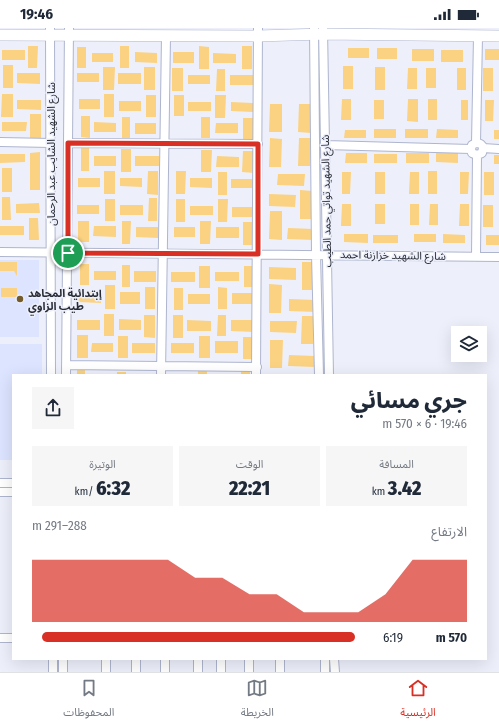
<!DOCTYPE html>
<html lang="ar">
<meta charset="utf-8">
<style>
body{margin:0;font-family:"Fira Sans Condensed","Noto Sans Arabic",sans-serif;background:#f6f6f7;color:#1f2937;direction:rtl;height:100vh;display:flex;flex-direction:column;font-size:15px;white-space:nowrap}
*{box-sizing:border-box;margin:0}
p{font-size:13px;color:#747a83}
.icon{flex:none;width:22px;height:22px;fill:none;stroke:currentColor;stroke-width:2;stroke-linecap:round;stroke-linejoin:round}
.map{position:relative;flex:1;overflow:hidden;direction:ltr}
.details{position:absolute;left:12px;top:346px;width:475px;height:286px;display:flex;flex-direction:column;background:#fff;border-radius:0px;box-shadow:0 4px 16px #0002;direction:rtl}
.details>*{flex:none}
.controls{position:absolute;left:451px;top:298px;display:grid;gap:8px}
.controls a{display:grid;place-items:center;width:36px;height:36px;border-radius:0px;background:#fff;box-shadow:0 4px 16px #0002;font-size:20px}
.pin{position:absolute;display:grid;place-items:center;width:34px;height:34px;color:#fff;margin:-17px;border:2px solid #fff;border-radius:50%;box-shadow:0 1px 4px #0007}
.round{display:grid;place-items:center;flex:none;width:42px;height:42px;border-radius:0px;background:#f6f6f7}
.overview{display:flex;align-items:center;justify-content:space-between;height:68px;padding:0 20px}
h1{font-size:22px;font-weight:800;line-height:30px}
.metrics{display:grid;grid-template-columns:repeat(3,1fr);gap:6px;height:68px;padding:4px 20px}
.metrics div{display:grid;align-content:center;border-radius:0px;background:#f6f6f7;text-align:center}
.metrics b{font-size:20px;font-weight:800}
.metrics small{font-size:11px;font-weight:400}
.metrics p{font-size:11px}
.chart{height:112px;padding:8px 20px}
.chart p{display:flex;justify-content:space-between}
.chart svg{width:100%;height:72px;margin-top:4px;fill:#d93025;opacity:.7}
ul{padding:0 20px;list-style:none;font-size:13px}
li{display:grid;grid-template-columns:64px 48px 1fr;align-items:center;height:30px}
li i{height:10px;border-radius:5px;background:#d93025}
.status{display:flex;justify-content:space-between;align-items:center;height:28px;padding:0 20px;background:#fff;direction:ltr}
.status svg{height:11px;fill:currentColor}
.tab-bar{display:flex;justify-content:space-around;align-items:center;height:56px;border-top:1px solid #e0e1e3;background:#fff;font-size:11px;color:#747a83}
.tab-bar a{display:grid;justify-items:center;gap:2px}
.tab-bar .selected{color:#d93025}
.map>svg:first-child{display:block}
.built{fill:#dce4ff}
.building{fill:#fbd282}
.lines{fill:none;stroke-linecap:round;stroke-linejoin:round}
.minor-casing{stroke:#aeb5ce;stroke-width:10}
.major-casing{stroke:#aeb5ce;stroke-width:12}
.minor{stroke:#fff;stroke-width:8}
.major{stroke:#fff;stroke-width:11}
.route-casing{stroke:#fff;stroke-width:8}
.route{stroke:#d93025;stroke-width:5}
.poi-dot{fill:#735b2c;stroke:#edf0fb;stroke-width:1.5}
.labels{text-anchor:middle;stroke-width:3;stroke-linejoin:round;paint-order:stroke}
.street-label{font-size:11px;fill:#292c35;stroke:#edf0fb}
.poi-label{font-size:11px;font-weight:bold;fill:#292c35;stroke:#edf0fb;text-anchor:start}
</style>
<div class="status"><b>19:46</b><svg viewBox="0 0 49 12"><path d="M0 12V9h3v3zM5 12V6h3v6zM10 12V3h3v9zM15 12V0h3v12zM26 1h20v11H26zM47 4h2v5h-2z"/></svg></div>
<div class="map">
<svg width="499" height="644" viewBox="0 0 499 644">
<rect width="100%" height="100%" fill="#edf0fb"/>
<path class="built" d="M0,232H39V309H0Z
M0,316H42V347H13V432H0Z"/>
<path class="building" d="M28,18H38L37,40H28Z
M120,18H129V40H120Z
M199,18L209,19V41H199Z
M242,18H252V41H242Z
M77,19H86V40H77Z
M348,20H369V30H348Z
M377,20H397V31H377Z
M412,21H434V33H412Z
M485,21H499V32H485Z
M2,22H25V32H2Z
M441,22H463V34H441Z
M135,24L157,25V35L135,34Z
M173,24H194V35H173Z
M92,25H113V34H92Z
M213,25L236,26V35H213Z
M3,37H13V60H3Z
M343,38H353V61H343Z
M103,39H115L114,62H103Z
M144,39H155V62H144Z
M375,39H385V62H375Z
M172,40H183V63H172Z
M408,40H417V61H407Z
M426,40H436V60H426Z
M457,40H466V62H457Z
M483,40H493V63H483Z
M217,41H225V63H216Z
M17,45H40V56L17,55Z
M77,45H99V54H77Z
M118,45H141V56H118Z
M188,47H210V56H188Z
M230,47H253V57H230Z
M2,66H13V89H1Z
M104,66H114V89H104Z
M146,67H156V89H146Z
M174,67H184V88H174Z
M215,67H226L225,90H215Z
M79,71H100V81H79Z
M342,71H351V92H341Z
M408,71H418V94L407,93Z
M428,71H437V92H428Z
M17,72H41V82L17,81Z
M374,72H384V91H374Z
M461,72H468V92H461Z
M485,72H494L493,93H485Z
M119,73H141V83H119Z
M188,74H211V83H188Z
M231,74L253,75V84L231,83Z
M270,76H282V104H269Z
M299,76H311V105L298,104Z
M30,86H41V110H30Z
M81,88H90V110L81,109Z
M122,89H130V110H122Z
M201,89H210V110H201Z
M243,90H253V112H243Z
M2,94H27L26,103H2Z
M94,94L116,95V104H94Z
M135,95H156V106H135Z
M216,95H238V105H215Z
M374,101H396V110H374Z
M405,101H428V110H405Z
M437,101L458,102V110H436Z
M345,102H366V110H344Z
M494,102H499V111H494Z
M270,110L282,111L281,139H269Z
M299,110H311L310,138H298Z
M81,120H89V143H81Z
M121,121H131V144H121Z
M201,122H212L211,144H201Z
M243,123H254V145L242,144Z
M40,124V162H30V125Z
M346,125H367V135H345Z
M406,125H429V135H406Z
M436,125H458V135L436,134Z
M0,126H25V134L0,135Z
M374,126H397V135H374Z
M494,127H499V136H494Z
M94,128H116V138H94Z
M135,128H159V138H135Z
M217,128L239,129V139H216Z
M2,140H12V164H2Z
M104,143H115V166H104Z
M148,143H158V167L147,166Z
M176,143H186L185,166H176Z
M428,143H437V166H428Z
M218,144H227V167H218Z
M342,144H351L350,166H342Z
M375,144H385V166H375Z
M410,144H419V166H409Z
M460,144H469L468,166H460Z
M484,144H494V167H484Z
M278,146H305L304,158L277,157Z
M78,150H100V159H78Z
M120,150H142V159L120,158Z
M190,150H212V160L190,159Z
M231,151H254V160H231Z
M300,162L313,163L312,191H300Z
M269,166L296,167L295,179L269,178Z
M2,169H10L11,192H2Z
M149,170H157V193H148Z
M105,171H115V193H105Z
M176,171H185V194H176Z
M218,171H228L227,194H218Z
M39,175L40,185H16V176Z
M342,176H351V198H341Z
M375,176H385V196H375Z
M410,176H419V197H410Z
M430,176H438V197H429Z
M460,176H469V198H459Z
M77,177H99V186H77Z
M120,177H143V187H120Z
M483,177H493V199H483Z
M190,178H213V187H190Z
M232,179H253V189H232Z
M270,183H282V212L269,211Z
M29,190H38L39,212H29Z
M78,193H89V214H78Z
M122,193H131L130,216H122Z
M200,193H211L210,216H200Z
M243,194H253V217H243Z
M0,198H24V207H0Z
M94,198H116V209L93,208Z
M136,199H158V210L136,209Z
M174,199H195V209H174Z
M216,199H239V210H216Z
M288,200L314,201V212L287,211Z
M344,206H368V215L344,214Z
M414,206H436V214H414Z
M443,206L465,207V215H443Z
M373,207H398V215H373Z
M486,207H499V217H486Z
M0,234H17V248L14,243H0Z
M302,234H314V262H302Z
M80,236H89V257H80Z
M122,237H130V259H122Z
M199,238H210V260H199Z
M244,238H253V259H244Z
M269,239L296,240V252L269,251Z
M94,243H116V252H94Z
M134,243H156V254H134Z
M171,244H195V254H171Z
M215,244H239V253H215Z
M269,256L282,257L281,285H269Z
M105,257H115V281H105Z
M145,259H155V281H145Z
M218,259L227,260V281H218Z
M1,260H17V269H1Z
M174,260H183V282H174Z
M78,263L101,264V275L78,274Z
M120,264H140V276H120Z
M232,265H255L254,276H232Z
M188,266H210V276H188Z
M289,271L316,272V284L289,283Z
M104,286H114V308H104Z
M144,287H155V310L144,309Z
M173,287H183V310H173Z
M218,287H226V308H217Z
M302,288H314L313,316H301Z
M119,291L141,292V302H119Z
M77,292H100V302H77Z
M187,292L211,293V303H187Z
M231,292H254V304L231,303Z
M270,293H297L296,305L270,304Z
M77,307H88V330H77Z
M118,308H128V330H118Z
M199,308H210V330H199Z
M243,309H254V331H243Z
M270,312H283L282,340H270Z
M215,313H238V325H215Z
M92,315H113V324H91Z
M132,315H155V325H132Z
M171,315H194V325H171Z
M289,327L315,328V339L288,338Z
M77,341H85V347H77Z
M198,342H207V347H198Z
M241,342H250V347H241Z
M117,344H126V347H117Z"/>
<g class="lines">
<defs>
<path id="minor" d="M50,0L51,347
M314,0L316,227L319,347
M323,0L329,347
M0,114L51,115
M68,115L258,116
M476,115C480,115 482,116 483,120L482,125L477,127L472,125L471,121L472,117L476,115L478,8
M325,117L471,121
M483,120L499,121
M0,224L499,229
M476,228L477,127
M66,337L257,339
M66,347L69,0
M161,347L166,8
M256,347L258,0
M0,455H13
M0,464H13
M0,610H13
M53,631V644
M63,631V644
M165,631V644
M198,631V644
M221,631V644
M249,631V644
M280,631V644
M325,631V644
M334,631L335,644
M106,644V631
M136,644V631"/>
<path id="major" d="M0,7L258,8L323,6L499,8"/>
</defs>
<use href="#minor" class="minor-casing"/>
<use href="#major" class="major-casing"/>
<use href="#minor" class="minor"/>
<use href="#major" class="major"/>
</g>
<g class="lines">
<defs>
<path id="route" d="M68,115L258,116V226L68,225Z"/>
</defs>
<use href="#route" class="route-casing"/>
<use href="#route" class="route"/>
</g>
<circle class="poi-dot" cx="20" cy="271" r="4"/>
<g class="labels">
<g class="street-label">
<text transform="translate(51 126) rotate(-90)" y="4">شارع الشهيد الشايب عبد الرحمان</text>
<text transform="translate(326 173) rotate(-91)" y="4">شارع الشهيد تواتي حمد الطيب</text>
<text transform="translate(393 227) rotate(1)" y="4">شارع الشهيد خزازنة احمد</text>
</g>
<g class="poi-label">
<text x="28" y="269">إبتدائية المجاهد<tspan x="28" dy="13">طيب الزاوي</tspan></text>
</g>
</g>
</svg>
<div class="controls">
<a><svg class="icon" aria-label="layers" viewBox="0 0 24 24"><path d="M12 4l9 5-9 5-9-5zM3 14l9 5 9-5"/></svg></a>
</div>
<div class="pin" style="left:68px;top:225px;background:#1e9e55"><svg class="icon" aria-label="arrive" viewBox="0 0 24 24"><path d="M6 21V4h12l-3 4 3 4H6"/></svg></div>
<section class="details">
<div class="overview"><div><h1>جري مسائي</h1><p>19:46 · 6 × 570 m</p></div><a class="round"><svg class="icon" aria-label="share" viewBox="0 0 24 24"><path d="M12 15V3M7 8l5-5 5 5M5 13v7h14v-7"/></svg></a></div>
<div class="metrics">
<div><p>المسافة</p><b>3.42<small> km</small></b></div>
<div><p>الوقت</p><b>22:21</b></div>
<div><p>الوتيرة</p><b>6:32<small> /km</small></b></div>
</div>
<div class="chart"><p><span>الارتفاع</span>288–291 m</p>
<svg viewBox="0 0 160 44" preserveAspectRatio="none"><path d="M0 44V6L10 6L20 6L30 6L40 6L50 6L60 17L70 17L80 27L90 27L100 38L110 38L120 38L130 27L140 6L150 6L160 6V44z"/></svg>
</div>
<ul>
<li><b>570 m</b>6:19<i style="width:97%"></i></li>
</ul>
</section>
</div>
<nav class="tab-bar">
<a class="selected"><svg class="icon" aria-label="home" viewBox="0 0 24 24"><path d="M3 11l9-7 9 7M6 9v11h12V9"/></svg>الرئيسية</a>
<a><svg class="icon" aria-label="map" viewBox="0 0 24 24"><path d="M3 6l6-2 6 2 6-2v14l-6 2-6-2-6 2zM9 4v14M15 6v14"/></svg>الخريطة</a>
<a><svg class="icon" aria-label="saved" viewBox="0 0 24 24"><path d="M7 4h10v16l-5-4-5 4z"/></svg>المحفوظات</a>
</nav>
